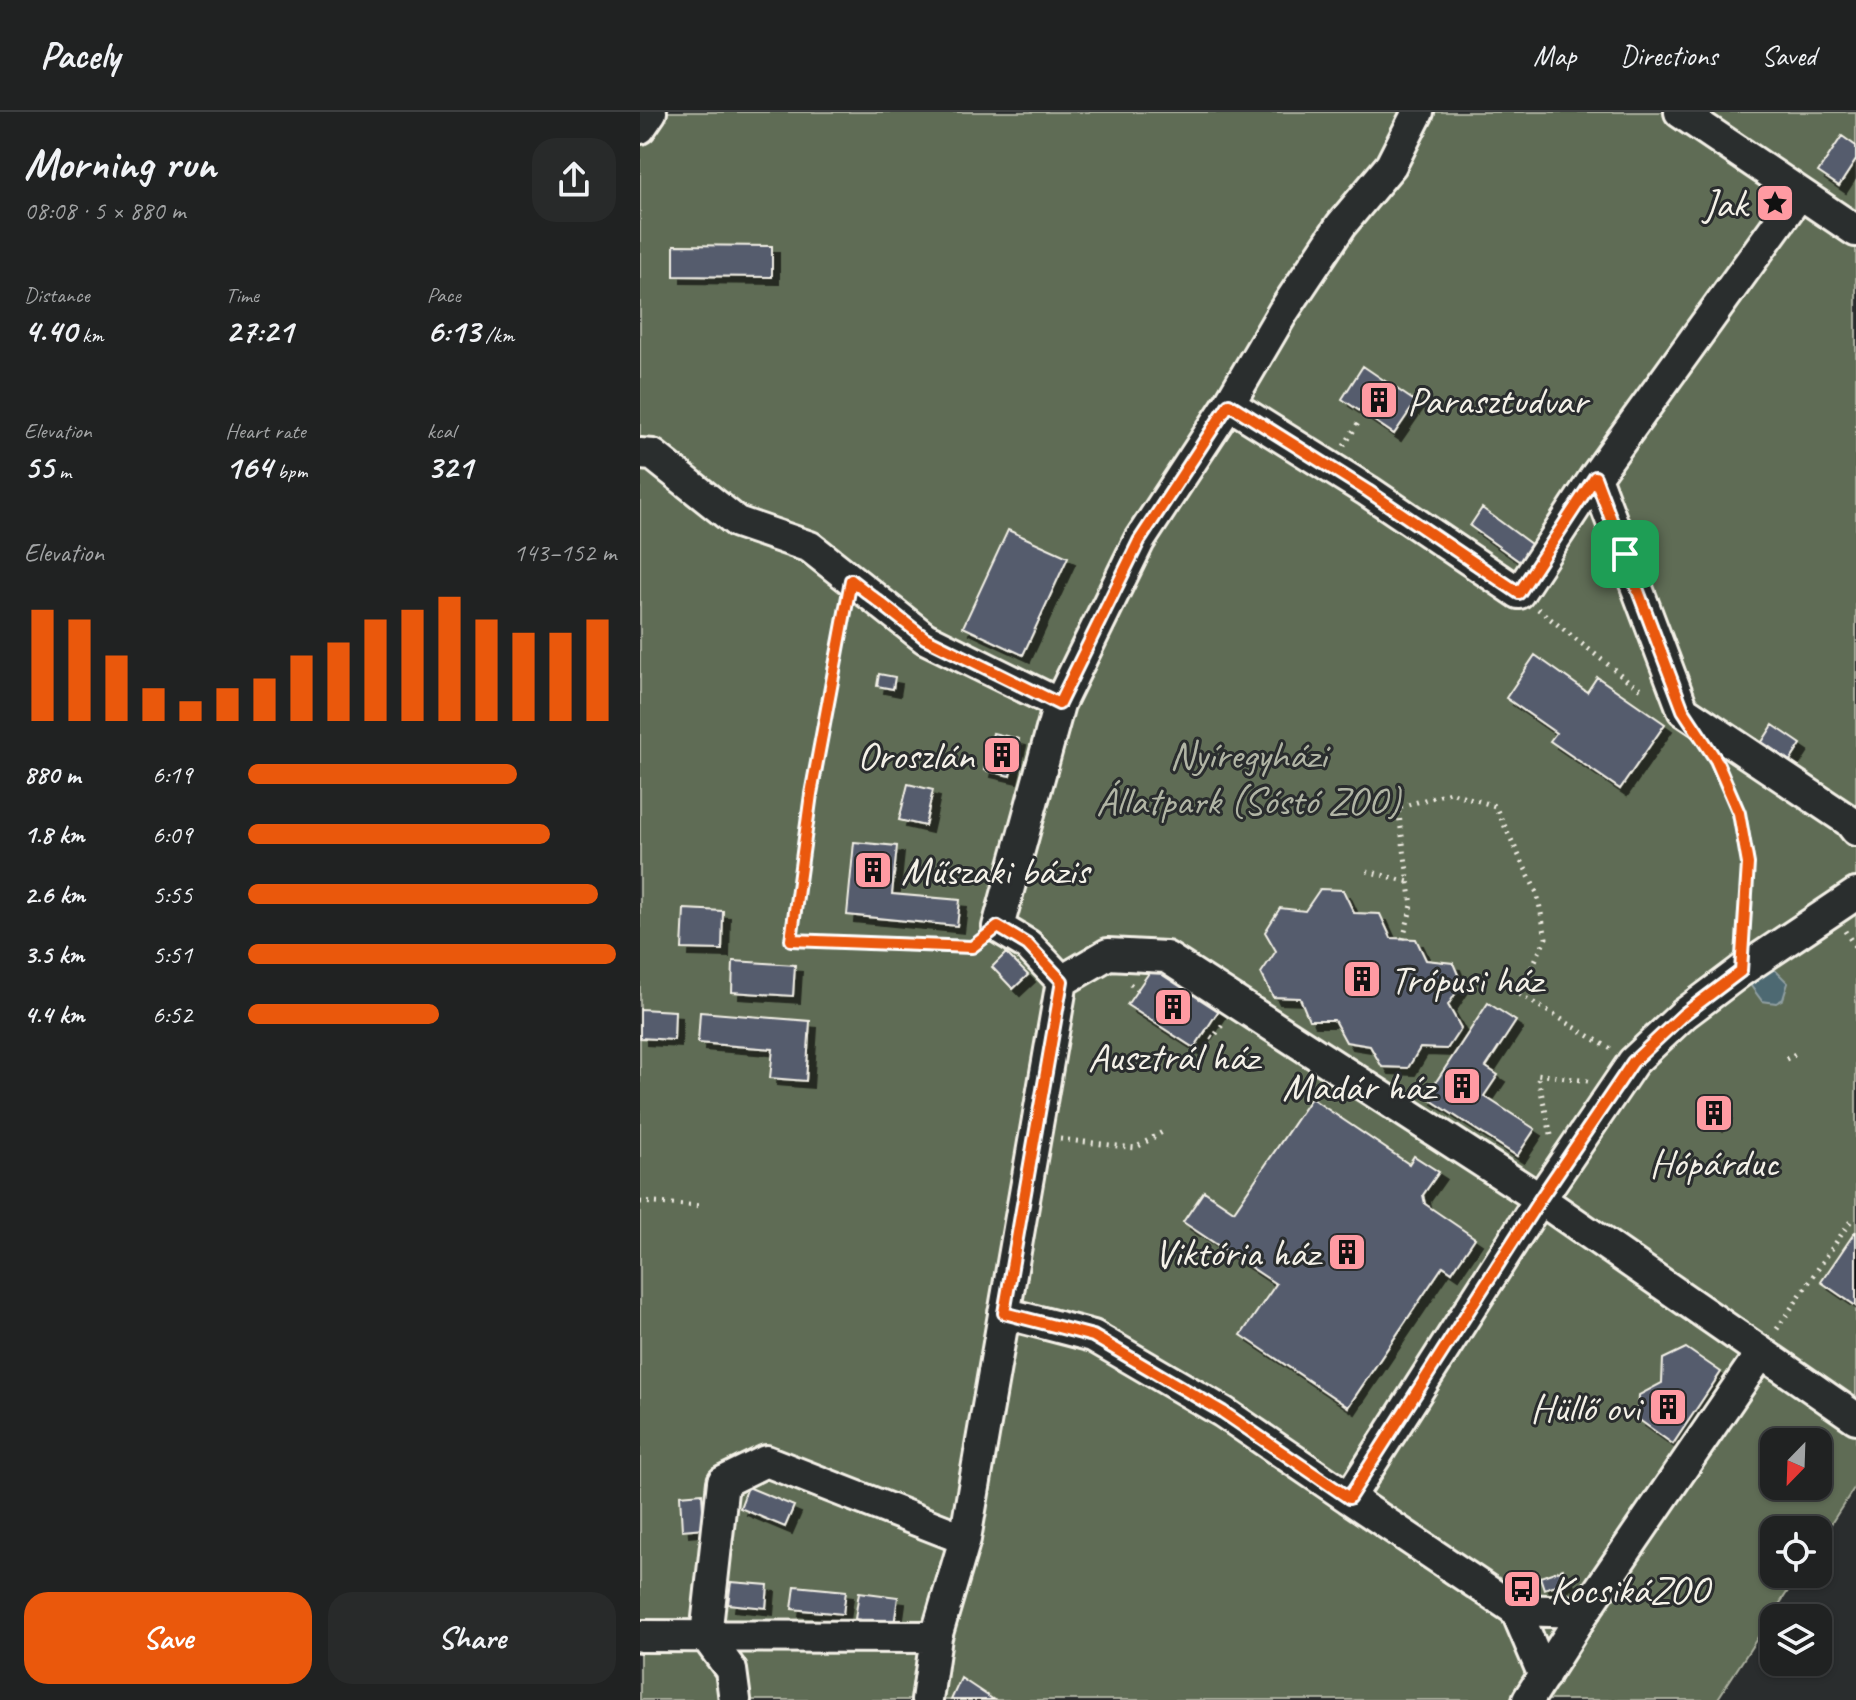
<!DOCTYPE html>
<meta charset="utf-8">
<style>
body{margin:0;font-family:Caveat,sans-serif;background:#282a2a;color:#f1f3f6;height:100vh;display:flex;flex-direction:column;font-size:30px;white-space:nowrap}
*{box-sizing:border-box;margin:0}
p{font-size:26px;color:#a2a4a5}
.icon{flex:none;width:44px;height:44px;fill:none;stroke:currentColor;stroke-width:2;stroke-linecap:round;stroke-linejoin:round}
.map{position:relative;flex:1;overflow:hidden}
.panel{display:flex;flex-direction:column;background:#202222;width:640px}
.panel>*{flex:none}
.needle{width:52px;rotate:203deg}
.buttons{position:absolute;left:1120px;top:1316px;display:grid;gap:16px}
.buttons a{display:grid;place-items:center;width:72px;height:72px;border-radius:16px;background:#202222;box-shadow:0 2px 6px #0004,0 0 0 2px #3d3f40;font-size:40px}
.pin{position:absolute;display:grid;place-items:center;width:68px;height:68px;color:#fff;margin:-34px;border-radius:16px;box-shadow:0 4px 12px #0006}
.round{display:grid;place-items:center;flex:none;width:84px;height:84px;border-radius:24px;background:#282a2a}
.headline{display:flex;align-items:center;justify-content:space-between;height:136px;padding:0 24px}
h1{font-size:44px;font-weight:700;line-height:60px}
.figures{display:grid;grid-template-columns:repeat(3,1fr);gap:12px;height:136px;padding:8px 24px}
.figures div{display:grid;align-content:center}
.figures b{font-size:34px;font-weight:700}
.figures small{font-size:22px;font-weight:400}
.figures p{font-size:22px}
.chart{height:224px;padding:16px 24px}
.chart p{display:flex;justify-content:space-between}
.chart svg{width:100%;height:144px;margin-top:8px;stroke:#ea580c;stroke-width:6}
.action{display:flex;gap:16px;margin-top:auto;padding:16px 24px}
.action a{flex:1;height:92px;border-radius:24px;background:#ea580c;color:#fff;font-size:32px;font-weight:700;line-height:92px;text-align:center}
.action a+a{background:#282a2a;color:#f1f3f6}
ul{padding:0 24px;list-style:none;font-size:26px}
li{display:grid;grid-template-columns:128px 96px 1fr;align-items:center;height:60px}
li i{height:20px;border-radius:10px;background:#ea580c}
header{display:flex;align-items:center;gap:48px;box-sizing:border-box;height:112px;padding:0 40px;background:#202222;border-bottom:2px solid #3d3f40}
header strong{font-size:38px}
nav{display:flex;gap:44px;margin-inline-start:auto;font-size:28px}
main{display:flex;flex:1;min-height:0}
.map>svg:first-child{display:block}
.green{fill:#5f6c54;stroke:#aaae9e;stroke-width:2;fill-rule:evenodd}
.water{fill:#4d6972;stroke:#909fa1;stroke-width:2}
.building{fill:#555c6d;stroke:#f4f1e8;stroke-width:2;filter:url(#shadow)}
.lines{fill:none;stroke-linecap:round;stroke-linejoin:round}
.minor-casing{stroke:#f4f1e8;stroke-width:36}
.path{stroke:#f4f1e8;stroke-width:5;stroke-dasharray:2 6;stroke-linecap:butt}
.minor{stroke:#2a2d2e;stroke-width:30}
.route-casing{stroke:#fff;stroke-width:16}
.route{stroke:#ea580c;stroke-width:10}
.labels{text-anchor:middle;stroke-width:6;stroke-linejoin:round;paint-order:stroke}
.poi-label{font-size:40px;fill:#f4f1e8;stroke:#2a2d2e;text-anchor:end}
.park-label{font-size:40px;fill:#b1b5a5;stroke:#2a2d2e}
</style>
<header>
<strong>Pacely</strong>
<nav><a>Map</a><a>Directions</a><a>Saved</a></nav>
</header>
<main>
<section class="panel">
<div class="headline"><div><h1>Morning run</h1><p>08:08 · 5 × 880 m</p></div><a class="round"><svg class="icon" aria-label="share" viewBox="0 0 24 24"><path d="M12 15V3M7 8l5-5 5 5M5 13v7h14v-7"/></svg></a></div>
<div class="figures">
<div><p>Distance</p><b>4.40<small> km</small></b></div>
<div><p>Time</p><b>27:21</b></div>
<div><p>Pace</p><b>6:13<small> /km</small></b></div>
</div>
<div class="figures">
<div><p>Elevation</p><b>55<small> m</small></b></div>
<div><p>Heart rate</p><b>164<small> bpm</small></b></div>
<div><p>kcal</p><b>321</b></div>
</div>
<div class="chart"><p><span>Elevation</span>143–152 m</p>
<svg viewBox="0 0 160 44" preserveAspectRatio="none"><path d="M5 44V10M15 44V13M25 44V24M35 44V34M45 44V38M55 44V34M65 44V31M75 44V24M85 44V20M95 44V13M105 44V10M115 44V6M125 44V13M135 44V17M145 44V17M155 44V13"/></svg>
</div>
<ul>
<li><b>880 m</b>6:19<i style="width:73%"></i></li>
<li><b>1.8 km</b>6:09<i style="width:82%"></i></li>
<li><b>2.6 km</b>5:55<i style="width:95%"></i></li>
<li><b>3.5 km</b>5:51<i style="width:100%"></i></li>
<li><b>4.4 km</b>6:52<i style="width:52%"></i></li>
</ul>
<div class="action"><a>Save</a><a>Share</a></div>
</section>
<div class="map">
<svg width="1216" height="1588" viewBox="0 0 1216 1588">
<defs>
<filter id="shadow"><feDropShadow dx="7" dy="7" stdDeviation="0" flood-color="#0009"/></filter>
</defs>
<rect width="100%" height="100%" fill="#2a2d2e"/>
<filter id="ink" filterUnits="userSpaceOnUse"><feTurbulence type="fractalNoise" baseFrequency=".0125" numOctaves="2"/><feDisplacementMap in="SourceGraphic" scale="16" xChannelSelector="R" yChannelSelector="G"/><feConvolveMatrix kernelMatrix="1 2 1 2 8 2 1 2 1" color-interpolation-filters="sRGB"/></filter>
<g filter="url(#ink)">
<path class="green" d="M0,0H1216V1373L1178,1432V1418H1134V1462H1159L1077,1588H0ZM1134,1330H1178V1374H1134Z"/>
<path class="water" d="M1123,856L1134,857L1148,871L1143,887L1136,891L1122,889L1111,874L1113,866Z"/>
<path class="building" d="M1202,24L1216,34V48L1199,74L1178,60Z
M34,133L132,134V165L34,164Z
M723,254L776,290L754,322L702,287Z
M842,396L895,435L883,452L830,414Z
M368,418L428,445L383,543L323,515Z
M895,543L947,580L957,565L1025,612L980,677L910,629L916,621L866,586Z
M239,562L255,565L253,577L237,574Z
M1133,613L1161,632L1150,649L1122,630Z
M353,621L379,627L370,664L344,658Z
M268,672L293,678L285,714L259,708Z
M214,730L257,734L252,782L320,788L317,814L207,803Z
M680,777L703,778L714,801L740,802L751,826L776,827L786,848L813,851L822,872L808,893L821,916L807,937L780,936L768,956L742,955L730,934L706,930L694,908H669L660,886L633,885L621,861L636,839L625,820L640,796L665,799Z
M44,797L83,799L82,838L42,837Z
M366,841L388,863L373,877L352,855Z
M93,849L155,853L153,884L92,880Z
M513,855L579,898L554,936L487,893Z
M848,891L876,909L846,955L858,963L844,984L895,1017L877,1044L786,985Z
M0,897L35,899L34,928L0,926Z
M60,900L170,909L166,969L130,966L133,937L58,931Z
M671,986L769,1052L774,1044L799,1060L783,1083L785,1092L835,1126L812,1160L803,1154L708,1295L601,1223L636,1172L543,1110L564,1079L594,1099Z
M1072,991L1085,1000L1076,1012L1063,1003Z
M1215,1120H1216V1194L1181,1170Z
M1046,1236L1081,1260L1033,1332L998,1307L999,1283L1022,1271L1023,1247Z
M108,1375L154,1394L145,1415L100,1396Z
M62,1381L64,1416L42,1418L40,1383Z
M923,1457L928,1469L904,1477L900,1465Z
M91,1470L128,1473L126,1496L88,1492Z
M155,1474L206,1479L203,1502L152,1497Z
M219,1480L258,1485L254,1513L215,1507Z
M321,1566L354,1588H311Z"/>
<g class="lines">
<defs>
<path id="minor" d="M1040,0L1216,119
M0,16L11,0
M589,292L728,379L879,481L955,365L1043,598L1209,709L1216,718
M0,342L13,343L97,410L170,435L285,526L419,592
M955,365L1160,81
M422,869L388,833L358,815L419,592L499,429L589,292L643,200L701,113L751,53L778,0
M364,1201L453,1224L583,1300L709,1386L900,1087L993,950L1044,902L1101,859L1216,782
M709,1386L876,1498L944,1500L888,1588
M876,1498L904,1564
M944,1500L1121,1241
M0,1524L296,1525
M95,1588L91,1558L66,1524L83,1370L126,1349L325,1427
M287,1588L296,1525L325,1427L422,869L468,842L526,845L900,1087L1216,1306"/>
</defs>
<use href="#minor" class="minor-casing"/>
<path class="path" d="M704,334L720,308
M206,496L171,682L151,828L332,835L339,830
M898,497L990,570L1004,578
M1080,657L1099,701L1108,752L1102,826
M727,759L769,770
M1205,819L1216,836
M763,827L772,793L758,696L810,680L855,694L897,781L906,826L879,882L971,937
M490,872L498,878
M564,920L573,926L582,913
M1146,947L1155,942
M911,1023L897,962L948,969
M420,1027L495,1036L526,1018
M0,1090L62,1094
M1137,1217L1212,1107"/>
<use href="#minor" class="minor"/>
</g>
</g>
<g class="lines" filter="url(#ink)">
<defs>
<path id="route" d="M589,292L728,379L879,481L955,365L1043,598L1076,648L1099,701L1108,752L1101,859L1044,902L993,950L900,1087L709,1386L583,1300L453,1224L364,1201L422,869L388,833L358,815L332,835L151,828L171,682L211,468L285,526L419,592L499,429Z"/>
</defs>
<use href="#route" class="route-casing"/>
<use href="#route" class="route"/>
</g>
<defs>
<symbol id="sight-square" viewBox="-11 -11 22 22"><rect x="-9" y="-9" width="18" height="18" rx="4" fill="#ff9aa2" stroke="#2a2d2e"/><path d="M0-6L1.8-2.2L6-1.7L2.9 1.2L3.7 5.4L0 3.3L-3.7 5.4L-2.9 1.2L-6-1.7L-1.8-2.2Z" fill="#111"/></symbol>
<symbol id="building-square" viewBox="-11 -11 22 22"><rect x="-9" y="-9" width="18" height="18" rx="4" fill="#ff9aa2" stroke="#2a2d2e"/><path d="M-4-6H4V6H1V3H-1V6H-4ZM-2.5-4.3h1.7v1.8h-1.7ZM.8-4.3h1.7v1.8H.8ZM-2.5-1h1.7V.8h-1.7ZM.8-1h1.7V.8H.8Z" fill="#111"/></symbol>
<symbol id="bus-square" viewBox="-11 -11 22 22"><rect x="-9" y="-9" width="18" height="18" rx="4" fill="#ff9aa2" stroke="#2a2d2e"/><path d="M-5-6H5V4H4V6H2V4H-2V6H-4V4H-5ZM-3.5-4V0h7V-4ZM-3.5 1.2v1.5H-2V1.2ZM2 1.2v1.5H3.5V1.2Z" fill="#111"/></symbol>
</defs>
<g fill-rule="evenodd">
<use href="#sight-square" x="1113" y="69" width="44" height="44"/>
<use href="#building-square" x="717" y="266" width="44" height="44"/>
<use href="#building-square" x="340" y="621" width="44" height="44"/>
<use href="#building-square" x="211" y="736" width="44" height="44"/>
<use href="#building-square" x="700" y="845" width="44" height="44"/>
<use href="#building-square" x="511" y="873" width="44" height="44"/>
<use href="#building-square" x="800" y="952" width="44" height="44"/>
<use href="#building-square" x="1052" y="979" width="44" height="44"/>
<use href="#building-square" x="685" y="1118" width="44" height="44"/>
<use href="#building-square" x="1006" y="1273" width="44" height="44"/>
<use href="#bus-square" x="860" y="1455" width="44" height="44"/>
</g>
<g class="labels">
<g class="poi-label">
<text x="1107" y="105">Jak</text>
<text x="767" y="302" text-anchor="start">Parasztudvar</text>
<text x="334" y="657">Oroszlán</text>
<text x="261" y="772" text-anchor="start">Műszaki bázis</text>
<text x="750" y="881" text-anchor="start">Trópusi ház</text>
<text x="533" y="958" text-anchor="middle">Ausztrál ház</text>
<text x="794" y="988">Madár ház</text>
<text x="1074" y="1064" text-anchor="middle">Hópárduc</text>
<text x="679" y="1154">Viktória ház</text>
<text x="1000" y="1309">Hüllő ovi</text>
<text x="910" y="1491" text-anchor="start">KocsikáZOO</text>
</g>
<g class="park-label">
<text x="608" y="656">Nyíregyházi<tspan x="608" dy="46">Állatpark (Sóstó ZOO)</tspan></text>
</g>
</g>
</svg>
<div class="buttons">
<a><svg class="needle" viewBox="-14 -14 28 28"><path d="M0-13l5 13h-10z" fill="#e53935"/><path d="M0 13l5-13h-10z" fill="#a2a4a5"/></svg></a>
<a><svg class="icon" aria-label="locate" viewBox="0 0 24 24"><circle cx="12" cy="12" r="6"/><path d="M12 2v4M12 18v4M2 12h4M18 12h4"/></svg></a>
<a><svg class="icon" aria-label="layers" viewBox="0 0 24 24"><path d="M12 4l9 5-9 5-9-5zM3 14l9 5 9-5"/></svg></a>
</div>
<div class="pin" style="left:985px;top:442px;background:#1e9e55"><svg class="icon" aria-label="arrive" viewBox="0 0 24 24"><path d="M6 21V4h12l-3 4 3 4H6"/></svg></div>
</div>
</main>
